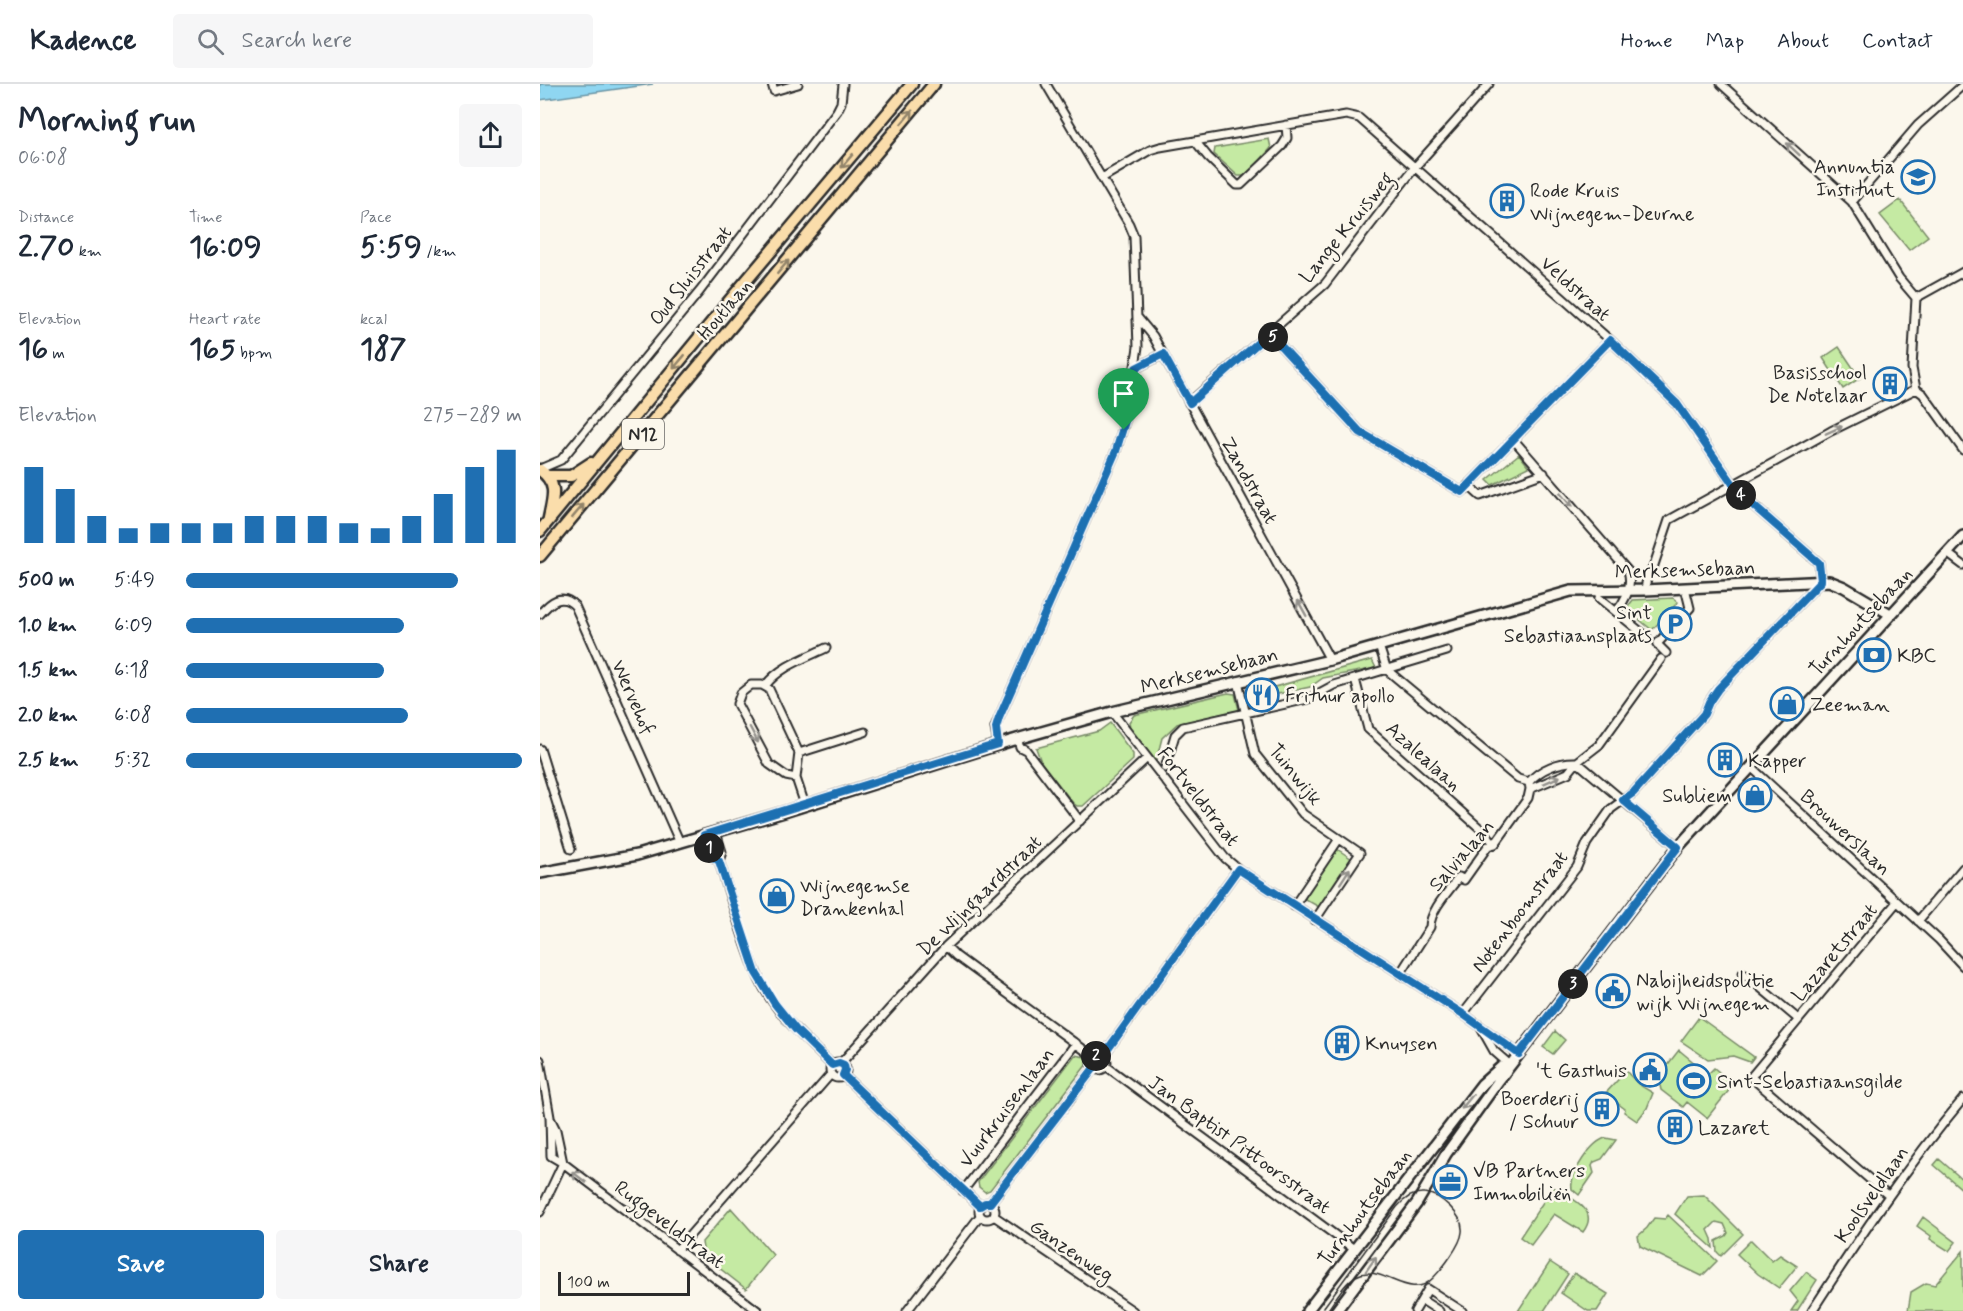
<!DOCTYPE html>
<meta charset="utf-8">
<style>
body{margin:0;font-family:Mynerve,sans-serif;background:#f6f6f7;color:#1f2937;height:100vh;display:flex;flex-direction:column;font-size:22px;white-space:nowrap}
*{box-sizing:border-box;margin:0}
p{font-size:20px;color:#747a83}
.icon{flex:none;width:33px;height:33px;fill:none;stroke:currentColor;stroke-width:2;stroke-linecap:round;stroke-linejoin:round}
.map{position:relative;flex:1;overflow:hidden}
.details{display:flex;flex-direction:column;background:#fff;width:540px}
.details>*{flex:none}
.scale{position:absolute;left:18px;bottom:15px;width:132px;box-sizing:border-box;padding-left:6px;border:3px solid #2b2b2b;border-top:0;font-size:16px;line-height:21px;white-space:nowrap;color:#2b2b2b;-webkit-text-stroke:4px #fbf7ec;paint-order:stroke}
.pin{position:absolute;display:grid;place-items:center;width:51px;height:51px;color:#fff;margin:-62px -26px;border-radius:50% 50% 50% 0;rotate:-45deg;box-shadow:0 0 6px #0007}
.pin .icon{rotate:45deg}
.km{position:absolute;width:30px;height:30px;margin:-15px;border-radius:50%;background:#222;color:#fff;font-size:16px;line-height:30px;text-align:center}
.round{display:grid;place-items:center;flex:none;width:63px;height:63px;border-radius:6px;background:#f6f6f7}
.overview{display:flex;align-items:center;justify-content:space-between;height:102px;padding:0 18px}
h1{font-size:33px;font-weight:700;line-height:45px}
.figures{display:grid;grid-template-columns:repeat(3,1fr);gap:9px;height:102px;padding:6px 18px}
.figures div{display:grid;align-content:center}
.figures b{font-size:30px;font-weight:700}
.figures small{font-size:16px;font-weight:400}
.figures p{font-size:16px}
.chart{height:168px;padding:12px 18px}
.chart p{display:flex;justify-content:space-between}
.chart svg{width:100%;height:108px;margin-top:6px;stroke:#1f6fb2;stroke-width:6}
.primary-button{display:flex;gap:12px;margin-top:auto;padding:12px 18px}
.primary-button a{flex:1;height:69px;border-radius:6px;background:#1f6fb2;color:#fff;font-size:24px;font-weight:700;line-height:69px;text-align:center}
.primary-button a+a{background:#f6f6f7;color:#1f2937}
ul{padding:0 18px;list-style:none;font-size:20px}
li{display:grid;grid-template-columns:96px 72px 1fr;align-items:center;height:45px}
li i{height:15px;border-radius:8px;background:#1f6fb2}
header{display:flex;align-items:center;gap:36px;box-sizing:border-box;height:84px;padding:0 30px;background:#fff;border-bottom:2px solid #e0e1e3}
header strong{font-size:28px}
nav{display:flex;gap:33px;margin-inline-start:auto;font-size:21px}
.search{width:420px;height:54px;background:#f6f6f7;display:flex;align-items:center;gap:15px;box-sizing:border-box;padding:0 21px;border-radius:6px;color:#747a83;font-size:22px}
main{display:flex;flex:1;min-height:0}
.map>svg:first-child{display:block}
.green{fill:#c5eaa3;stroke:#788a67;stroke-width:1.5}
.water{fill:#8fd6f1;stroke:#6792a2;stroke-width:1.5}
.lines{fill:none;stroke-linecap:round;stroke-linejoin:round}
.minor-casing{stroke:#2b2b2b;stroke-width:11}
.secondary-casing{stroke:#2b2b2b;stroke-width:14}
.primary-casing{stroke:#2b2b2b;stroke-width:15}
.minor{stroke:#fbf7ec;stroke-width:7}
.secondary{stroke:#fbf7ec;stroke-width:9}
.primary{stroke:#faddab;stroke-width:10}
.tram{stroke:#2b2b2b;stroke-width:1.5}
.oneway{stroke:#92846b}
.oneway2{stroke:#93918c}
.route-casing{stroke:#fff;stroke-width:12}
.route{stroke:#1f6fb2;stroke-width:8}
.labels{text-anchor:middle;stroke-width:5;stroke-linejoin:round;paint-order:stroke}
.shield{fill:#fbf7ec;stroke:#696865;stroke-width:1.5}
.shield-label{font-size:18px;font-weight:bold;fill:#2b2b2b}
.poi-label{font-size:20px;fill:#2b2b2b;stroke:#fbf7ec;text-anchor:start}
.street-label{font-size:20px;fill:#2b2b2b;stroke:#fbf7ec}
</style>
<header>
<strong>Kadence</strong>
<div class="search"><svg class="icon" aria-label="search" viewBox="0 0 24 24"><circle cx="10" cy="10" r="6"/><path d="M15 15l6 6"/></svg>Search here</div>
<nav><a>Home</a><a>Map</a><a>About</a><a>Contact</a></nav>
</header>
<main>
<section class="details">
<div class="overview"><div><h1>Morning run</h1><p>06:08</p></div><a class="round"><svg class="icon" aria-label="share" viewBox="0 0 24 24"><path d="M12 15V3M7 8l5-5 5 5M5 13v7h14v-7"/></svg></a></div>
<div class="figures">
<div><p>Distance</p><b>2.70<small> km</small></b></div>
<div><p>Time</p><b>16:09</b></div>
<div><p>Pace</p><b>5:59<small> /km</small></b></div>
</div>
<div class="figures">
<div><p>Elevation</p><b>16<small> m</small></b></div>
<div><p>Heart rate</p><b>165<small> bpm</small></b></div>
<div><p>kcal</p><b>187</b></div>
</div>
<div class="chart"><p><span>Elevation</span>275–289 m</p>
<svg viewBox="0 0 160 44" preserveAspectRatio="none"><path d="M5 44V13M15 44V22M25 44V33M35 44V38M45 44V36M55 44V36M65 44V36M75 44V33M85 44V33M95 44V33M105 44V36M115 44V38M125 44V33M135 44V24M145 44V13M155 44V6"/></svg>
</div>
<ul>
<li><b>500 m</b>5:49<i style="width:81%"></i></li>
<li><b>1.0 km</b>6:09<i style="width:65%"></i></li>
<li><b>1.5 km</b>6:18<i style="width:59%"></i></li>
<li><b>2.0 km</b>6:08<i style="width:66%"></i></li>
<li><b>2.5 km</b>5:32<i style="width:100%"></i></li>
</ul>
<div class="primary-button"><a>Save</a><a>Share</a></div>
</section>
<div class="map">
<svg width="1423" height="1227" viewBox="0 0 1423 1227">
<rect width="100%" height="100%" fill="#fbf7ec"/>
<filter id="ink" filterUnits="userSpaceOnUse"><feTurbulence type="fractalNoise" baseFrequency=".0167" numOctaves="2"/><feDisplacementMap in="SourceGraphic" scale="12" xChannelSelector="R" yChannelSelector="G"/><feConvolveMatrix kernelMatrix="1 2 1 2 8 2 1 2 1" color-interpolation-filters="sRGB"/></filter>
<g filter="url(#ink)">
<path class="green" d="M729,55L731,64L706,92H698L674,70L675,64Z
M1360,116L1388,152L1369,166L1340,131Z
M1299,263L1320,294L1303,305L1283,274Z
M979,370L989,383L952,401L947,396Z
M1133,514L1138,518L1112,546L1086,525L1093,516Z
M832,576L836,584L783,594L770,603L729,612L726,619L715,622L709,618V610Z
M688,609L695,610L699,626L637,640L622,654L616,677L591,648L589,638L594,631Z
M570,639L593,670V676L543,722H537L533,719L501,678L496,664L559,647Z
M797,765L812,775L779,823L763,814Z
M1159,933L1214,973L1210,978L1193,972L1168,975L1141,957Z
M1015,947L1025,956L1013,970L1003,963Z
M1139,966L1168,990L1174,984L1194,1000L1167,1034L1147,1018L1143,1023L1121,1006L1118,993Z
M535,971L545,973L547,980L450,1106L445,1108L439,1103L438,1098Z
M1086,987L1098,1000L1113,1009L1107,1024L1097,1037L1084,1028L1085,1025L1065,1010Z
M1066,1054L1076,1056L1062,1075L1054,1078L1052,1082L1054,1089L1039,1111L1032,1105C1029,1090 1052,1057 1066,1054Z
M1399,1075L1423,1096V1106L1394,1081Z
M1013,1103C1030,1114 1061,1125 1043,1148L1014,1130L991,1161L980,1153Z
M1164,1111L1203,1150L1181,1172L1177,1168L1176,1157L1186,1152L1188,1149L1184,1140L1176,1138L1168,1146L1172,1155L1173,1164L1135,1130L1147,1112Z
M191,1124L233,1171L206,1205L164,1172L162,1158Z
M1128,1131L1177,1177L1162,1192L1100,1162L1098,1152L1107,1144L1114,1134L1125,1135Z
M1383,1133L1416,1158L1409,1167L1390,1155L1391,1152L1377,1142Z
M1211,1156L1232,1177L1240,1171L1257,1182L1239,1204L1218,1190L1197,1170Z
M1423,1167V1227H1368L1371,1208L1386,1199L1395,1201Z
M1010,1178L1028,1190L1004,1227H978Z
M1266,1188L1277,1196L1257,1227H1251L1258,1217L1250,1207Z
M1034,1189L1068,1210L1057,1227H1048L1021,1209Z"/>
<path class="water" d="M0,0H113L0,16Z"/>
<g class="lines">
<defs>
<path id="minor" d="M232,0L234,7L258,0
M1181,0L1312,118L1359,194L1376,214L1372,284L1376,305L1383,310L1423,366
M655,57L668,73L697,101H701L742,62L747,54L746,41
M562,94L610,66L620,63L806,31L819,34L1070,256L1137,320L1200,410L1279,479L1281,497L1178,605L1169,618L1164,630L1093,709L1071,725L1047,759L1037,783L923,930
M1312,118L1378,41L1423,1
M1376,214L1423,188
M598,234L613,252L790,576
M729,249L820,348L922,408L1070,256
M596,284L623,270
M649,319L785,200L875,83L949,0
M974,356L1088,487C1093,502 1085,517 1076,528
M0,385L21,376L160,207L297,27L301,19L303,0
M929,402L940,412L1004,389
M1407,469L1423,481
M1105,506L1107,493L1113,484L1129,436L1291,347L1376,305
M1059,514L1107,553
M0,530C10,518 22,508 35,522L140,759
M839,562L847,586L978,695L989,698L990,705L1028,689L1037,678L1059,661L1121,575
M1126,569L1117,560L1150,524L1145,504
M815,595L828,645L943,747L955,760
M698,597L715,670L763,730L820,769L775,836
M225,602C239,583 265,574 286,564
M572,628L685,774L698,785L923,930L979,970
M477,654L480,663L486,666L540,737
M458,660L455,644L459,634L576,367L588,327L598,263L594,152L589,140L506,0
M0,665L31,765
M259,669L325,648
M1211,683L1399,856L1423,882
M625,684L635,651L643,643L768,615L794,601L907,567
M256,694L246,692L229,680L197,620L201,609L211,601H222L229,605L259,669L256,694L265,721
M989,698C1000,685 1020,677 1037,678L1138,763
M176,748L182,768L179,777C191,814 201,852 216,888C231,925 264,954 292,981
M164,751L172,772L179,777
M754,822L799,755
M1378,837L1423,784
M406,862L416,872L554,973
M1203,889L1258,935
M860,890L890,843C890,826 909,807 919,793L924,796L948,762L955,760L988,714L990,705
M941,944L954,967L970,981
M551 978a8 8 0 1 1 16 0a8 8 0 1 1-16 0Z
M563,972L698,785
M0,976L10,1033L11,1072L23,1079L218,1227
M290 986a8 8 0 1 1 16 0a8 8 0 1 1-16 0Z
M301,979L406,862L607,674
M566,982L814,1165
M303,991L440,1122
M423,1107L536,959
M1348,1111L1211,993L1357,818
M439 1127a8 8 0 1 1 16 0a8 8 0 1 1-16 0Z
M450,1119L554,984
M0,1128L23,1079L16,1046L11,1036
M454,1132L593,1227
M137,1166L291,990
M882,1216L899,1227
M367,1227L440,1132
M875,1227L888,1205L922,1227
M1272,1227C1319,1154 1367,1082 1423,1015"/>
<path id="secondary" d="M0,789L97,771L244,728L470,657L572,628L790,576L1031,507L1105,506L1289,497L1304,503L1350,530
M767,1227L942,1000L961,983L970,981
M796,1227L877,1119L906,1070L959,996L1138,763L1423,452"/>
<path id="primary" d="M0,386C19,400 13,414 9,434
M9,392H31L51,379
M0,447L190,216L372,0
M0,472L394,0"/>
</defs>
<use href="#minor" class="minor-casing"/>
<use href="#secondary" class="secondary-casing"/>
<use href="#primary" class="primary-casing"/>
<use href="#minor" class="minor"/>
<use href="#secondary" class="secondary"/>
<use href="#primary" class="primary"/>
<path class="tram" d="M781,1227L857,1123C864,1115 873,1108 884,1109C901,1110 924,1132 922,1148C921,1161 902,1185 893,1194C870,1219 841,1178 816,1192C804,1199 795,1216 787,1227"/>
</g>
<defs><path id="oneway-shaft" d="M-6 0H5M1.5-3L5.5 0L1.5 3" fill="none" stroke-width="1.6" stroke-linecap="round" stroke-linejoin="round" transform="scale(1.5)"/></defs>
<g class="oneway">
<use href="#oneway-shaft" transform="translate(367 33) rotate(-50)"/>
<use href="#oneway-shaft" transform="translate(307 77) rotate(130)"/>
<use href="#oneway-shaft" transform="translate(243 183) rotate(-50)"/>
<use href="#oneway-shaft" transform="translate(139 278) rotate(130)"/>
<use href="#oneway-shaft" transform="translate(38 427) rotate(-50)"/>
</g>
<g class="oneway2">
<use href="#oneway-shaft" transform="translate(1253 65) rotate(-137)"/>
<use href="#oneway-shaft" transform="translate(1294 346) rotate(-24)"/>
<use href="#oneway-shaft" transform="translate(1026 416) rotate(49)"/>
<use href="#oneway-shaft" transform="translate(762 524) rotate(-119)"/>
<use href="#oneway-shaft" transform="translate(214 651) rotate(62)"/>
<use href="#oneway-shaft" transform="translate(1012 696) rotate(-24)"/>
<use href="#oneway-shaft" transform="translate(805 792) rotate(-57)"/>
<use href="#oneway-shaft" transform="translate(927 1018) rotate(129)"/>
<use href="#oneway-shaft" transform="translate(39 1093) rotate(-142)"/>
<use href="#oneway-shaft" transform="translate(831 1180) rotate(-55)"/>
</g>
</g>
<g class="lines" filter="url(#ink)">
<defs>
<path id="route" d="M729,249L820,348L922,408L1070,256L1137,320L1200,410L1279,479L1281,497L1178,605L1169,618L1164,630L1093,709L1083,716L1138,763L979,970L923,930L698,785L563,972L559,971L554,973L552,980L554,984L450,1119H445L440,1122L303,991L305,986L304,981L299,979L292,981L256,946L235,920L216,889L179,777L172,772L164,751L458,660L456,644L459,634L576,367L588,327L596,284L623,270L650,319Z"/>
</defs>
<use href="#route" class="route-casing"/>
<use href="#route" class="route"/>
</g>
<defs>
<symbol id="school-ring" viewBox="-11 -11 22 22"><circle r="9.5" fill="#fbf7ec" stroke="#1f6fb2" stroke-width="1.5"/><path d="M0-5L7-2L0 1L-7-2ZM-4 1L0 2.5L4 1V4Q0 6-4 4Z" fill="#1f6fb2"/></symbol>
<symbol id="building-ring" viewBox="-11 -11 22 22"><circle r="9.5" fill="#fbf7ec" stroke="#1f6fb2" stroke-width="1.5"/><path d="M-4-6H4V6H1V3H-1V6H-4ZM-2.5-4.3h1.7v1.8h-1.7ZM.8-4.3h1.7v1.8H.8ZM-2.5-1h1.7V.8h-1.7ZM.8-1h1.7V.8H.8Z" fill="#1f6fb2"/></symbol>
<symbol id="parking-ring" viewBox="-11 -11 22 22"><circle r="9.5" fill="#fbf7ec" stroke="#1f6fb2" stroke-width="1.5"/><path d="M-3.5-5.5H1a3.5 3.5 0 0 1 0 7H-1V5.5H-3.5ZM-1-3.4V-.6H.8a1.4 1.4 0 0 0 0-2.8Z" fill="#1f6fb2"/></symbol>
<symbol id="bank-ring" viewBox="-11 -11 22 22"><circle r="9.5" fill="#fbf7ec" stroke="#1f6fb2" stroke-width="1.5"/><path d="M-6-4H6V4H-6ZM0-2.3a2.3 2.3 0 1 0 0 4.6a2.3 2.3 0 1 0 0-4.6Z" fill="#1f6fb2"/></symbol>
<symbol id="restaurant-ring" viewBox="-11 -11 22 22"><circle r="9.5" fill="#fbf7ec" stroke="#1f6fb2" stroke-width="1.5"/><path d="M-5-6h1v4h1v-4h1v4h1v-4h1v5L-1.5 .5V6h-2V.5L-5-1ZM5-6V6H3V1.5H1.5Q1.5-4 5-6Z" fill="#1f6fb2"/></symbol>
<symbol id="shop-ring" viewBox="-11 -11 22 22"><circle r="9.5" fill="#fbf7ec" stroke="#1f6fb2" stroke-width="1.5"/><path d="M-5-2.5h2.3a2.7 3.5 0 0 1 5.4 0H5L5.5 6h-11ZM-1.5-2.5h3a1.5 2.3 0 0 0-3 0Z" fill="#1f6fb2"/></symbol>
<symbol id="civic-ring" viewBox="-11 -11 22 22"><circle r="9.5" fill="#fbf7ec" stroke="#1f6fb2" stroke-width="1.5"/><path d="M-.6-6.5H3V-4.5H.6V-3L4-1V1h2V6H-6V1h2V-1L-.6-3ZM-1.2 2.5V6h2.4V2.5Z" fill="#1f6fb2"/></symbol>
<symbol id="stadium-ring" viewBox="-11 -11 22 22"><circle r="9.5" fill="#fbf7ec" stroke="#1f6fb2" stroke-width="1.5"/><path d="M0-5a6.5 5 0 1 0 0 10a6.5 5 0 1 0 0-10ZM-3.5-1.8h7v3.6h-7Z" fill="#1f6fb2"/></symbol>
<symbol id="office-ring" viewBox="-11 -11 22 22"><circle r="9.5" fill="#fbf7ec" stroke="#1f6fb2" stroke-width="1.5"/><path d="M-6-3h4V-5.5h4V-3h4V5H-6ZM-1-4.5V-3h2v-1.5ZM-6 0V1H6V0Z" fill="#1f6fb2"/></symbol>
</defs>
<g fill-rule="evenodd">
<use href="#school-ring" x="1359" y="74" width="38" height="38"/>
<use href="#building-ring" x="948" y="98" width="38" height="38"/>
<use href="#building-ring" x="1331" y="281" width="38" height="38"/>
<use href="#parking-ring" x="1116" y="521" width="38" height="38"/>
<use href="#bank-ring" x="1315" y="552" width="38" height="38"/>
<use href="#restaurant-ring" x="703" y="592" width="38" height="38"/>
<use href="#shop-ring" x="1228" y="601" width="38" height="38"/>
<use href="#building-ring" x="1166" y="657" width="38" height="38"/>
<use href="#shop-ring" x="1196" y="692" width="38" height="38"/>
<use href="#shop-ring" x="218" y="793" width="38" height="38"/>
<use href="#civic-ring" x="1054" y="888" width="38" height="38"/>
<use href="#building-ring" x="783" y="940" width="38" height="38"/>
<use href="#civic-ring" x="1091" y="967" width="38" height="38"/>
<use href="#stadium-ring" x="1135" y="978" width="38" height="38"/>
<use href="#building-ring" x="1043" y="1006" width="38" height="38"/>
<use href="#building-ring" x="1116" y="1024" width="38" height="38"/>
<use href="#office-ring" x="891" y="1079" width="38" height="38"/>
</g>
<g class="labels">
<rect class="shield" x="82" y="335" width="42" height="30" rx="4.5"/>
<g class="shield-label">
<text x="103" y="356">N12</text>
</g>
<g class="poi-label">
<text x="1355" y="89" text-anchor="end">Annuntia<tspan x="1355" dy="23">Instituut</tspan></text>
<text x="990" y="113">Rode Kruis<tspan x="990" dy="23">Wijnegem-Deurne</tspan></text>
<text x="1327" y="295" text-anchor="end">Basisschool<tspan x="1327" dy="23">De Notelaar</tspan></text>
<text x="1112" y="535" text-anchor="end">Sint<tspan x="1112" dy="23">Sebastiaansplaats</tspan></text>
<text x="1357" y="578">KBC</text>
<text x="745" y="618">Frituur apollo</text>
<text x="1270" y="627">Zeeman</text>
<text x="1208" y="683">Kapper</text>
<text x="1192" y="718" text-anchor="end">Subliem</text>
<text x="260" y="808">Wijnegemse<tspan x="260" dy="23">Drankenhal</tspan></text>
<text x="1096" y="903">Nabijheidspolitie<tspan x="1096" dy="23">wijk Wijnegem</tspan></text>
<text x="825" y="966">Knuysen</text>
<text x="1087" y="993" text-anchor="end">'t Gasthuis</text>
<text x="1177" y="1004">Sint-Sebastiaansgilde</text>
<text x="1039" y="1021" text-anchor="end">Boerderij<tspan x="1039" dy="23">/ Schuur</tspan></text>
<text x="1158" y="1050">Lazaret</text>
<text x="933" y="1093">VB Partners<tspan x="933" dy="23">Immobiliën</tspan></text>
</g>
<g class="street-label">
<text transform="translate(806 143) rotate(-51)" y="7">Lange Kruisweg</text>
<text transform="translate(150 191) rotate(-52)" y="7">Oud Sluisstraat</text>
<text transform="translate(1036 204) rotate(42)" y="7">Veldstraat</text>
<text transform="translate(184 225) rotate(-50)" y="7">Houtlaan</text>
<text transform="translate(710 396) rotate(61)" y="7">Zandstraat</text>
<text transform="translate(1145 485) rotate(-2)" y="7">Merksemsebaan</text>
<text transform="translate(1320 537) rotate(-47)" y="7">Turnhoutsebaan</text>
<text transform="translate(669 586) rotate(-14)" y="7">Merksemsebaan</text>
<text transform="translate(94 613) rotate(66)" y="7">Wervehof</text>
<text transform="translate(884 672) rotate(42)" y="7">Azalealaan</text>
<text transform="translate(756 690) rotate(51)" y="7">Tuinwijk</text>
<text transform="translate(659 712) rotate(52)" y="7">Fortveldstraat</text>
<text transform="translate(1306 748) rotate(43)" y="7">Brouwerslaan</text>
<text transform="translate(921 771) rotate(-49)" y="7">Salvialaan</text>
<text transform="translate(439 811) rotate(-44)" y="7">De Wijngaardstraat</text>
<text transform="translate(979 827) rotate(-53)" y="7">Notenboomstraat</text>
<text transform="translate(1294 868) rotate(-50)" y="7">Lazaretstraat</text>
<text transform="translate(466 1023) rotate(-53)" y="7">Vuurkruisenlaan</text>
<text transform="translate(700 1060) rotate(36)" y="7">Jan Baptist Pittoorsstraat</text>
<text transform="translate(1331 1110) rotate(-55)" y="7">Koolsveldlaan</text>
<text transform="translate(824 1123) rotate(-53)" y="7">Turnhoutsebaan</text>
<text transform="translate(130 1140) rotate(37)" y="7">Ruggeveldstraat</text>
<text transform="translate(532 1166) rotate(34)" y="7">Ganzenweg</text>
</g>
</g>
</svg>
<div class="scale">100 m</div>
<div class="pin" style="left:584px;top:346px;background:#1e9e55"><svg class="icon" aria-label="arrive" viewBox="0 0 24 24"><path d="M6 21V4h12l-3 4 3 4H6"/></svg></div>
<b class="km" style="left:169px;top:764px">1</b>
<b class="km" style="left:556px;top:972px">2</b>
<b class="km" style="left:1033px;top:900px">3</b>
<b class="km" style="left:1201px;top:411px">4</b>
<b class="km" style="left:733px;top:253px">5</b>
</div>
</main>
